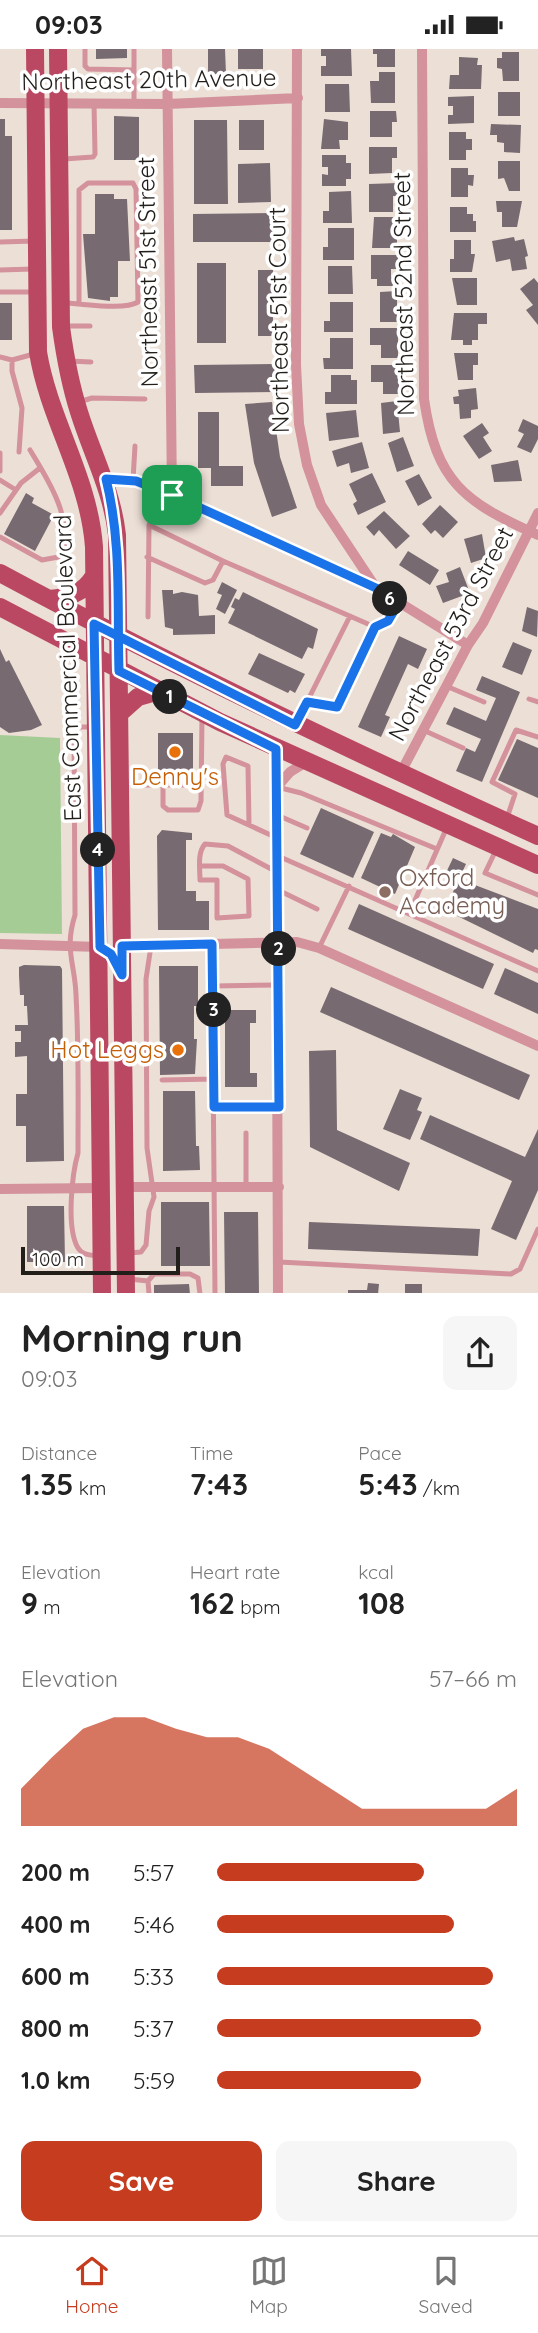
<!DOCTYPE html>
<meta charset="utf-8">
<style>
body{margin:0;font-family:Quicksand,sans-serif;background:#f6f6f6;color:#222;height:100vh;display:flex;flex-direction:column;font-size:26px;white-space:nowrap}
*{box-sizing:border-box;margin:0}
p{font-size:23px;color:#767676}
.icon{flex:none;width:38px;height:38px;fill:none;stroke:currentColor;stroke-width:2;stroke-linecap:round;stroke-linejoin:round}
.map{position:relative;height:1244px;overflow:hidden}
.side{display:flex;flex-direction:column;background:#fff;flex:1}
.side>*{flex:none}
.scale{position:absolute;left:21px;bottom:18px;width:159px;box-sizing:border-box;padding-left:7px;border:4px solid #221e1a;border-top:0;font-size:19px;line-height:24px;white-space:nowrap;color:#221e1a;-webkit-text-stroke:5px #fff;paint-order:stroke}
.pin{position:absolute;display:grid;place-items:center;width:60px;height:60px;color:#fff;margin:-30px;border-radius:14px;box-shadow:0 4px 10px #0006}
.km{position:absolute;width:35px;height:35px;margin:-18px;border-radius:50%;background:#222;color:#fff;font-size:19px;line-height:35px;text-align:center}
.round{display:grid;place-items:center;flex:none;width:74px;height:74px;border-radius:14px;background:#f6f6f6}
.headline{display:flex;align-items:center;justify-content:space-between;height:119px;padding:0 21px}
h1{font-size:38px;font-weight:700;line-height:52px}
.metrics{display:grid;grid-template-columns:repeat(3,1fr);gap:10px;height:119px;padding:7px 21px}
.metrics div{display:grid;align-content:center}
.metrics b{font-size:30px;font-weight:700}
.metrics small{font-size:19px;font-weight:400}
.metrics p{font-size:19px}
.chart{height:196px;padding:14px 21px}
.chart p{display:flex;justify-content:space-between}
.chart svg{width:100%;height:126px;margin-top:7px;fill:#c63c1e;opacity:.7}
.primary-button{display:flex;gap:14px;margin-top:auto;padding:14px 21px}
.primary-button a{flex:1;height:80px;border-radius:14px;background:#c63c1e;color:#fff;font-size:28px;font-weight:700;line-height:80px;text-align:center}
.primary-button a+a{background:#f6f6f6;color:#222}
ul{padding:0 21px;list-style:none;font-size:23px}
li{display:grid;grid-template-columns:112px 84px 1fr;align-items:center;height:52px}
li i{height:18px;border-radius:9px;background:#c63c1e}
.status{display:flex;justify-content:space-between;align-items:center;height:49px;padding:0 35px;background:#fff;direction:ltr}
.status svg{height:19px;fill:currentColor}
.tabs{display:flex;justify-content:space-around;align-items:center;height:98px;border-top:2px solid #e0e0e0;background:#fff;font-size:19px;color:#767676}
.tabs a{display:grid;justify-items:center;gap:4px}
.tabs .selected{color:#c63c1e}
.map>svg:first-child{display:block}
.green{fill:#a6cc96}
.building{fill:#776a70}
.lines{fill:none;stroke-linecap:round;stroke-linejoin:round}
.lane{stroke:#d3929c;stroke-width:5}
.street{stroke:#d3929c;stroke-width:10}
.primary{stroke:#bb4862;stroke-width:18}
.route-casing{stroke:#fff;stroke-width:14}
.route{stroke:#1a73e8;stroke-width:9}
.food-dot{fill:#e8710a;stroke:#fff;stroke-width:2.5}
.education-dot{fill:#8d6e63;stroke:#fff;stroke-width:2.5}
.labels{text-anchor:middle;stroke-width:7;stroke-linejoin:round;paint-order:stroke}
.street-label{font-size:24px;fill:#221e1a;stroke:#fff}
.food-label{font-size:24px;fill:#c56008;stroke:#fff}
.education-label{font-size:24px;fill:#785e54;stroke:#fff;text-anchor:start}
</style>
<div class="status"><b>09:03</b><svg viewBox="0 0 49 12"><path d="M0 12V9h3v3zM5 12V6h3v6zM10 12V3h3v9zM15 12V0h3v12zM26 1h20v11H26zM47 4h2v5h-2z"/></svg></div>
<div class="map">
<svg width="538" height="1245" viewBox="0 0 538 1245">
<rect width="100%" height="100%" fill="#ecdfd6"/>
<path class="green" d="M0,686L60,689L62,885L0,884Z"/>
<path class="building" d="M96,0H127V9L96,10Z
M208,0H225L226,25H208Z
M238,0H263V20H238Z
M321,0H351L352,27H321V17H326V7H321Z
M373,0H395V18H377V5H373Z
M502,3H519V32H503L502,20L497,19V9H502Z
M459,8L478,9L477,16H482L481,40H449L450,26H459Z
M379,23H395V54H371L370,32H379Z
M325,35H349L350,63H325Z
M498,43H520V67H498Z
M474,47V74L448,75V66H453V57H448V48Z
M370,62H396L397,73H392V88H370Z
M114,67L139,68V111H114Z
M0,70H5V87H12V181H0Z
M324,70L348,73V91H339L340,100H321Z
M194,71H227L228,155H194Z
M239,71H264V101H239Z
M491,75L521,76L520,104L504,103V94L497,93V86H490Z
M449,83H466V90H472V101H466V111H449Z
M369,98H397V109H392V124L369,125Z
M322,106H346V114H351V130H346V137H322V125L328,126V118H322Z
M498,112H520V142H509L504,129L498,130Z
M270,114L271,153L238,154V115Z
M451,119H468V126H474L473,137L468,136V148H451Z
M398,134V147H393V163H369V135Z
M351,142L352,174H323V162H329V143Z
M95,145H114V150H127L130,212H118V248H110V252L88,249L83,185H95Z
M496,152H522L517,178H502V163H497Z
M450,158H467V165H473V172H476V183H450Z
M275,164V193H193V165Z
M374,168H397V199H372Z
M328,179H354V211H323V198H328Z
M514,188L515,192L524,190L528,207L525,208L527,220L512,222L510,210L496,213L492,192Z
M454,191H471V205H475L472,223H450V210H454Z
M371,206H398V220H391V228H396V237H377V230H371Z
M197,214H226V294H197Z
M328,217H352L353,245H328Z
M258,221H273V287H258Z
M452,229H477V256H457Z
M534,229L538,234V276L526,261L533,256L520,240Z
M397,242V273H380V243Z
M330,253H353V283H324V272H330Z
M0,254H12V291H0Z
M454,264H487V275H478V291H472V296H463V291H451Z
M370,279H398V309H381V296H370Z
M330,289H353V320H324L323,309H330Z
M454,304H478V316H473V331H458Z
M275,315L276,343L195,344L194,316Z
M371,316H399V345H383V333H371Z
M331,326H351V331H357V355H325V343H331Z
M476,339L478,360L471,361V369L460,370L459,355H454L453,348L459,347L458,341Z
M397,352L400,383L383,385L381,354Z
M272,353L280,408L297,459L272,468L254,414L245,355Z
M356,361L359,388L329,392L326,364Z
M198,363H219V417H243V437H211V419H198Z
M523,370L538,377V390L531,404L517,398L524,385L518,382Z
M482,374L489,384L483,388L492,402L479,410L463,387Z
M403,388L414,417L397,423L388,394Z
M362,393L369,419L351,424L349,414L337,418L332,402Z
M518,411L522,432L494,433L491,416Z
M372,424L386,453L358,466L353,455L357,452L349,435Z
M419,425L432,449L418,457L405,432Z
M26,444L34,449L32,454L54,466L35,502L4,485Z
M440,456L458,473L443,489L435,481L431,485L422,475Z
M384,462L410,487L396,500L379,481L374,487L366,478Z
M482,485L486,509L471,514L464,490Z
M408,502L439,521L430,536L399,516Z
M460,518L470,544L443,554L436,537L449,533L446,524Z
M222,533L237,541L225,565L216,560L222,546L217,544Z
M162,541H173V545L182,543L198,546L199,567L215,566V585L173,586V580L165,578Z
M243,543L318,580L313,600L308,598L302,610L228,574L235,560L231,558L235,549L239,551Z
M527,558L538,562L537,588L522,582Z
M399,587L427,600L418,620L408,615L385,666L390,668L381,688L358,678Z
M513,593L532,601L522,626L502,618Z
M0,600L6,613L9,611L42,676L31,681L9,684L0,678Z
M259,604L305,625L295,644L290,641L288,644L248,625Z
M482,627L520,643L482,733L456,722L466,699L475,703L481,690L446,675L454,658L486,672L496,649L476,641Z
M158,684H193V723H174V729H158Z
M517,690L538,699V749L498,731Z
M321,759L374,783L353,829L300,805Z
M162,781L192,784V791H186V842H196V852H209V881H158L157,787Z
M381,784L391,788L393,785L415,798L395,845L361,829Z
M453,809L466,815L459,830L538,860V901L535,900L533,904L445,861L457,834L444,828Z
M359,855L494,915L483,940L348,880Z
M24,916L60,917L62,920L64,1112L26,1113V1077H16V1045H27V1007L15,1008V993H21V982H15V976H28L27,957H24V946H20L19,926V918Z
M159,917H198V957H194V990H197L195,1025L160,1026Z
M505,919L538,934V965L494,945Z
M331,938L530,1026L519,1051L320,963Z
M225,961H256V974H250V1024H257V1038H225Z
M336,1001L337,1081L410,1114L399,1142L310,1098L309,1002Z
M400,1040L422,1049L417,1061L422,1063L410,1091L383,1080Z
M163,1042H195L196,1097H199L200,1121L163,1122Z
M430,1066L525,1108L538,1080V1141L516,1191L491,1180L512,1132L420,1090Z
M161,1153H209L210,1217H161Z
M27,1157H64L65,1213H27Z
M224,1163H258L259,1245H225Z
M309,1173L480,1180L478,1207L308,1200Z
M368,1234L379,1235L378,1245H348V1241H367Z
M189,1235L190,1245H154V1236Z
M405,1235H422V1245H405Z"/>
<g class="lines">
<path class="lane" d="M85,0V17L88,20L134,21
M134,0V54
M64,110L93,108L95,105L94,54
M0,193L35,192
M0,221L33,220
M0,243H33
M62,254C81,254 123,262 138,253L136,140L133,134H88L79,141V255
M65,277H90
M0,308L12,311L34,305
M12,311V322L22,359L19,403
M69,312L91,313
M79,353L92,349L145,350
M0,422V404
M0,431L16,441
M133,431L135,397
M0,464L21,434L40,419
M0,488L42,511L64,507C72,468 49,432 30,401
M147,508L205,534L213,531L223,512L149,476
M223,512L375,578L388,572L398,555
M350,567L307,653L337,658L375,578
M148,568L149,476L165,443
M73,636L74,678H93
M446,637L484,653
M529,650L538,653
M297,672L307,653
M74,678L75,866C64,901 75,914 76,946C79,999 78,1051 78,1104C72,1125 66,1179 78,1199C82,1206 91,1206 98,1207
M423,681L463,699
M142,736H163V757L168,761H198L201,752L202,668
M163,736H201
M277,738L301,744L437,800
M277,766L307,779
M507,769L515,745L492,733L516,681L538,688
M249,776L248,717L226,708L223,715L227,766L275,788
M496,801L485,824L538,846
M278,807L538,922
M200,817H223L248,830L249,867L217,869V831H200C200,820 197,804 205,795L228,797L275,822
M278,841L317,860
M409,865L447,778
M212,896L215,1245
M319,899L349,837
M214,937L277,936
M162,1031L214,1030
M214,1058H279
M246,1084V1138
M129,1204L141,1203L146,1196L149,1162L154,1148L147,1099L146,930L151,897
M279,1213L511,1225L520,1220L538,1180
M129,1230L148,1232L149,1245
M148,1232L154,1225H190L198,1229L200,1245"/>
<path class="street" d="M167,0L172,446
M297,0L296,316L299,375L307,416L321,456L376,539L468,596
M422,0L424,350C436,433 464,453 538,486
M0,54L168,55L298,49
M106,430L136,432L172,446L374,538
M276,700L278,1245
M400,725L468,596L483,574L538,464
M277,738L290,723L306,713
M0,895L100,898
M122,897L297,893L319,899L538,997
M124,1138H279
M0,1140L101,1139"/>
<path class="primary" d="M35,0L38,303C49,371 89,428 94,498L102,1245
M58,0L61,278C65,307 70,335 79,363C92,405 112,441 117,486L126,1245
M0,524C176,619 356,704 538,787
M49,550C69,548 83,545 94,527
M0,558L220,673L538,816
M120,664L138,648L159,642"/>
</g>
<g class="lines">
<defs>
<path id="route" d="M172,446L136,432L106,430C122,494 117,557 119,622L276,700L279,1058H214L212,895L122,897V926L111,905L100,898L94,575L118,587L295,676L307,653L337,658L375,578L388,572L398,555L376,539L172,446"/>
</defs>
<use href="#route" class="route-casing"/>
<use href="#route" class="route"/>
</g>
<g class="food-dot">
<circle cx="175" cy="703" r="7"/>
<circle cx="178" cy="1001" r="7"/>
</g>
<circle class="education-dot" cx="385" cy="843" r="7"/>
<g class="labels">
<g class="street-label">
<text transform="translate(149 31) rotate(-1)" y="8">Northeast 20th Avenue</text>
<text transform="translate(148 223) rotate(-91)" y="8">Northeast 51st Street</text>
<text transform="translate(404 245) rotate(-91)" y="8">Northeast 52nd Street</text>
<text transform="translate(279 271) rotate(-91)" y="8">Northeast 51st Court</text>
<text transform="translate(451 585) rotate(-62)" y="8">Northeast 53rd Street</text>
<text transform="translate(68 619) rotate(-92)" y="8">East Commercial Boulevard</text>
</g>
<g class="food-label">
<text x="175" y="736">Denny's</text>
<text x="164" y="1009" text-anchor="end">Hot Leggs</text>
</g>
<g class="education-label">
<text x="399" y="837">Oxford<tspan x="399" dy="28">Academy</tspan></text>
</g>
</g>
</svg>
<div class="scale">100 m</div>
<div class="pin" style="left:172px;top:446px;background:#1e9e55"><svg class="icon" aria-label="arrive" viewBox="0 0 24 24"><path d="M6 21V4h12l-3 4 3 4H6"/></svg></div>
<b class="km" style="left:170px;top:648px">1</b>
<b class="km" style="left:279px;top:900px">2</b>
<b class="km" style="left:214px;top:961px">3</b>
<b class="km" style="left:98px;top:801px">4</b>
<b class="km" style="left:390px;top:550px">6</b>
</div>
<section class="side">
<div class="headline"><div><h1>Morning run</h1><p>09:03</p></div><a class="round"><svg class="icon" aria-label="share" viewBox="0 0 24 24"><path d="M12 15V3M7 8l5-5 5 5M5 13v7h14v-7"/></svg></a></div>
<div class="metrics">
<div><p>Distance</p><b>1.35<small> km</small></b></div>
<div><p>Time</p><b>7:43</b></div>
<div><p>Pace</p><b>5:43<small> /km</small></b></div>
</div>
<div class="metrics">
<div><p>Elevation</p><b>9<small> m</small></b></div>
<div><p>Heart rate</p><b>162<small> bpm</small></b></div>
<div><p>kcal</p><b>108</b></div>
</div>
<div class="chart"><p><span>Elevation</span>57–66 m</p>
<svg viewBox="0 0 160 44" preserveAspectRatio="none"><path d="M0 44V31L10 20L20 10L30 6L40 6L50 10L60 13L70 13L80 17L90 24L100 31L110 38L120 38L130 38L140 38L150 38L160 31V44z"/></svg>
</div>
<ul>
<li><b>200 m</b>5:57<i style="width:69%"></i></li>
<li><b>400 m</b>5:46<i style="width:79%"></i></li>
<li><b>600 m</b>5:33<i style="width:92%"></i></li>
<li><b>800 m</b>5:37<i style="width:88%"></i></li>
<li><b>1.0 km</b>5:59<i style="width:68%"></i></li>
</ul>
<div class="primary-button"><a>Save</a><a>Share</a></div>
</section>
<nav class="tabs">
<a class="selected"><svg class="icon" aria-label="home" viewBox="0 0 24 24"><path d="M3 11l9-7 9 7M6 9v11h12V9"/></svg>Home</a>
<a><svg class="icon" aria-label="map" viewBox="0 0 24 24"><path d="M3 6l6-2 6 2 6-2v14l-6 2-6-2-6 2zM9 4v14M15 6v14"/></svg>Map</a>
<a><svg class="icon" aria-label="saved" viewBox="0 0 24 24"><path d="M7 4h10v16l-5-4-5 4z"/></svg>Saved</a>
</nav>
